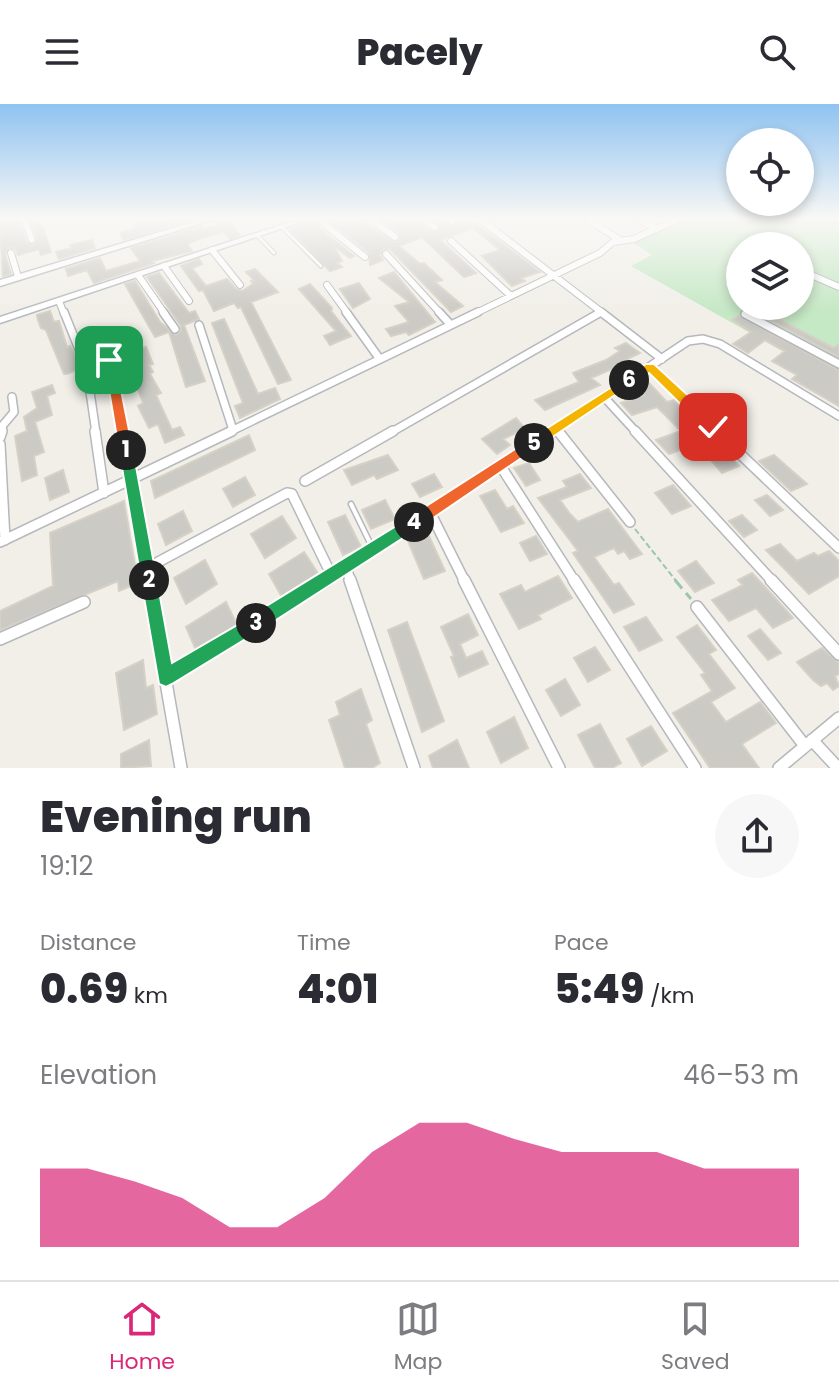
<!DOCTYPE html>
<meta charset="utf-8">
<style>
body{margin:0;font-family:Poppins,sans-serif;background:#f7f7f7;color:#2b2b33;height:100vh;display:flex;flex-direction:column;font-size:30px;white-space:nowrap}
*{box-sizing:border-box;margin:0}
p{font-size:26px;color:#7c7c81}
.icon{flex:none;width:44px;height:44px;fill:none;stroke:currentColor;stroke-width:2;stroke-linecap:round;stroke-linejoin:round}
.map{position:relative;height:664px;overflow:hidden}
.sheet{display:flex;flex-direction:column;background:#fff;flex:1}
.sheet>*{flex:none}
.buttons{position:absolute;left:726px;top:24px;display:grid;gap:16px}
.buttons a{display:grid;place-items:center;width:88px;height:88px;border-radius:50%;background:#fff;box-shadow:0 4px 12px #0003;font-size:40px}
.pin{position:absolute;display:grid;place-items:center;width:68px;height:68px;color:#fff;margin:-34px;border-radius:16px;box-shadow:0 4px 12px #0006}
.km{position:absolute;width:40px;height:40px;margin:-20px;border-radius:50%;background:#222;color:#fff;font-size:22px;line-height:40px;text-align:center}
.round{display:grid;place-items:center;flex:none;width:84px;height:84px;border-radius:42px;background:#f7f7f7}
.head{display:flex;align-items:center;justify-content:space-between;height:136px;padding:0 40px}
h1{font-size:44px;font-weight:800;line-height:60px}
.metrics{display:grid;grid-template-columns:repeat(3,1fr);gap:12px;height:136px;padding:8px 40px}
.metrics div{display:grid;align-content:center}
.metrics b{font-size:40px;font-weight:800}
.metrics small{font-size:22px;font-weight:400}
.metrics p{font-size:22px}
.chart{height:224px;padding:16px 40px}
.chart p{display:flex;justify-content:space-between}
.chart svg{width:100%;height:144px;margin-top:8px;fill:#db2777;opacity:.7}
header{display:flex;justify-content:space-between;align-items:center;height:104px;padding:0 40px;background:#fff;font-size:36px;font-weight:800}
.tabs{display:flex;justify-content:space-around;align-items:center;height:112px;border-top:2px solid #e1e1e2;background:#fff;font-size:22px;color:#7c7c81}
.tabs a{display:grid;justify-items:center;gap:4px}
.tabs .active{color:#db2777}
.map>svg:first-child{display:block}
.green{fill:#c5e8c5;fill-rule:evenodd}
.building{fill:#cccac5;stroke:#d6d1c6;stroke-width:2}
.lines{fill:none;stroke-linecap:round;stroke-linejoin:round}
.lane-far1-casing{stroke:#b5b8bc;stroke-width:5}
.lane-casing{stroke:#b5b8bc;stroke-width:7}
.street-far3-casing{stroke:#b5b8bc;stroke-width:8}
.street-far2-casing{stroke:#b5b8bc;stroke-width:10}
.street-far1-casing{stroke:#b5b8bc;stroke-width:12}
.street-casing{stroke:#b5b8bc;stroke-width:14}
.secondary-casing{stroke:#b6babf;stroke-width:3}
.path-far1{stroke:#9cc7a9;stroke-width:2;stroke-dasharray:6 3;stroke-linecap:butt}
.path{stroke:#9cc7a9;stroke-width:3;stroke-dasharray:11 6;stroke-linecap:butt}
.lane-far1{stroke:#fff;stroke-width:3}
.lane{stroke:#fff;stroke-width:4}
.street-far3{stroke:#fff;stroke-width:6}
.street-far2{stroke:#fff;stroke-width:7}
.street-far1{stroke:#fff;stroke-width:9}
.street{stroke:#fff;stroke-width:11}
.secondary{fill:#fff;fill-rule:evenodd}
.split-1{fill:#f0652b;stroke:#fff;stroke-width:2}
.split-2{fill:#22a559;stroke:#fff;stroke-width:2}
.split-3{fill:#22a559;stroke:#fff;stroke-width:2}
.split-4{fill:#22a559;stroke:#fff;stroke-width:2}
.split-5{fill:#f0652b;stroke:#fff;stroke-width:2}
.split-6{fill:#f5b400;stroke:#fff;stroke-width:2}
.split-7{fill:#f5b400;stroke:#fff;stroke-width:2}
</style>
<header><svg class="icon" aria-label="menu" viewBox="0 0 24 24"><path d="M4 6h16M4 12h16M4 18h16"/></svg>Pacely<svg class="icon" aria-label="search" viewBox="0 0 24 24"><circle cx="10" cy="10" r="6"/><path d="M15 15l6 6"/></svg></header>
<div class="map">
<svg width="839" height="664" viewBox="0 0 839 664">
<rect width="100%" height="100%" fill="#f1efe8"/>
<path class="green" d="M680,115H839V279L631,162L652,151L632,138ZM740,142H800V202H740Z"/>
<path class="building" d="M30,115H40L51,148L41,151L39,145L18,151L15,144H9L5,150L11,170L3,172L0,122L18,116L27,139L33,142L38,135Z
M148,115H193L124,136L120,129L136,124L133,121Z
M222,115L229,117L240,131L230,135L224,128L201,134L187,140L192,147L152,157L154,159L94,179L87,166L68,172L66,165L100,154L106,167L140,157L131,144L201,123L203,125L218,121L215,118Z
M327,115H364L366,120L395,139L400,136V130L380,115H417L420,120L435,129L441,123L434,115H443L452,123L458,115H469L540,168L521,174L525,177L512,182L482,152L500,146L473,124L440,136L476,169L464,173L422,133L399,142L420,160L424,159L442,176L435,178L463,202L451,208L390,145H383L380,151L383,156L370,161L369,149Z
M313,117L314,120L354,152L350,154L333,141L342,157L337,159L342,163L330,167L290,125Z
M92,136L95,144L59,155L56,148L72,144L70,141Z
M199,155L202,160L192,164L206,182L227,175L236,185L242,187L253,180L251,177L254,176L246,168L255,165L278,188L251,198L291,276L278,280L241,203L238,204L234,199L214,207L203,186L199,187L181,162Z
M394,168L435,218L409,231L406,228L391,232L386,225L409,218L395,202L409,198L379,174Z
M159,169L189,209L195,207L199,215L184,221L205,277L186,283L169,228L155,233L125,180L135,177L160,218L176,231L181,227V222L147,173Z
M359,179L370,195L353,204L340,185Z
M310,180L332,204L331,207L351,232L330,241L324,232L336,227L299,185Z
M757,204L834,244L839,240V253L753,207Z
M50,207L54,218L59,217L67,243L70,242L82,263L67,270H64L46,226L41,224L38,216L37,211Z
M739,212L839,266V302L792,275L797,271L772,257L785,247L765,236L748,249L733,240L751,228L732,216Z
M224,215L258,290L275,284L280,295L240,314L235,302L243,299L212,219Z
M626,239L640,249L625,256L628,258L591,274L600,281L545,306L535,296L579,278L573,269L606,256L620,247L615,244Z
M146,243L153,260L149,261L153,268L150,270L161,289L156,291L172,326L180,323L184,331L165,339L158,320L149,324L138,302L143,299L132,269L139,266L131,248Z
M648,278L667,298L674,296L739,362L722,369L702,345L699,346L694,341L669,350L656,336L681,327L657,303L632,311L621,299L643,291L635,282Z
M52,281L55,289L47,292L52,311L35,318L44,348L34,352L37,371L22,377L15,332L27,327L24,313L37,304L32,288Z
M516,314L525,325L503,335L510,341L497,350L482,335Z
M249,331L255,346L155,394L151,377Z
M388,351L398,366L377,375L374,371L352,381L344,366Z
M774,351L807,380L791,387L759,357Z
M529,359L540,376L526,382L514,364Z
M63,366L69,388L50,396L45,374Z
M434,370L442,383L420,393L412,380Z
M580,370L591,384L560,396L570,410L578,418L608,405L642,450L630,455L624,447L618,450L614,444L594,453L614,481L619,479L634,500L614,509L573,449L578,447L538,394L567,383L563,377Z
M245,373L255,391L233,403L223,385Z
M673,381L691,402L672,410L655,389Z
M495,386L507,405L513,402L524,419L501,428L480,392Z
M767,391L783,406L770,412L755,396Z
M385,396L395,415L371,425L362,406Z
M124,397L138,479L119,487L118,477L0,526V507L53,482L50,429Z
M183,407L192,427L166,441L158,420Z
M345,411L361,443L343,451L328,418Z
M742,411L757,426L744,433L729,417Z
M282,412L296,434L265,454L251,430Z
M428,430L445,467L424,475L408,437Z
M536,432L547,450L530,457L520,439Z
M780,440L797,457L814,449L818,452L829,447L839,457V472L809,490L766,446Z
M304,448L319,471L282,493L269,470Z
M205,456L217,480L186,500L174,474Z
M696,457L714,479L695,488L678,467Z
M752,469L776,495L793,514L773,524L756,504L729,517L712,496L743,481L738,476Z
M558,472L572,494L538,511L541,515L519,525L500,490L521,481L525,488Z
M226,498L237,521L196,546L186,523Z
M468,510L478,531L460,540L466,554L482,547L488,560L459,573L451,553L454,552L441,523Z
M646,513L662,536L639,547L624,523Z
M407,518L444,617L422,628L388,526Z
M697,521L716,546L709,550L735,584L711,598L726,618L760,598L776,619L742,640L759,664H710L673,609L712,587L701,571L705,569L677,533Z
M760,525L781,549L768,556L748,532Z
M595,543L610,566L588,578L574,554Z
M822,544L839,559V570L835,572L839,582L833,586L827,579L821,582L813,576L797,558Z
M143,556L146,584L153,581L157,610L124,626L116,569Z
M565,575L580,601L561,612L546,586Z
M361,585L372,616L366,620L380,659L372,664H345L329,616L340,611L336,598Z
M514,613L528,644L501,659L487,628Z
M600,620L621,659L612,664H595L578,631Z
M651,622L667,647L642,662L627,635Z
M149,636L151,662L121,664V650Z
M457,636L469,664H433L429,652Z"/>
<g class="lines">
<defs>
<path id="lane-far1" d="M282,123L321,162
M257,131L274,149"/>
<path id="lane" d="M351,400L373,445"/>
<path id="street-far3" d="M24,115L32,136
M318,115L365,153
M370,115L395,133
M423,115L435,123
M449,115L452,117
M587,115L620,136
M638,115L657,125
M0,116L5,115
M485,119L604,210
M451,137L511,192
M212,146L240,181
M11,149L18,173
M386,150L441,210
M164,162L189,197
M800,166L839,183
M138,171L165,210
M327,181L348,210
M59,197L64,210
M474,210L600,149L613,138L634,135L678,115
M597,210L601,208"/>
<path id="street-far2" d="M64,208L80,248
M163,208L175,225
M346,208L379,254
M439,208L450,220
M601,208L662,255
M745,210L839,260
M199,221L233,326
M109,256L122,329
M650,263L718,329
M87,267L96,329
M604,293L637,329
M556,324L560,329
M1,329L3,321L14,308L12,293
M227,329L478,208
M390,329L601,208
M550,329L688,237L703,235L720,240L839,312"/>
<path id="street-far1" d="M95,327L104,389
M121,327L148,478
M558,327L630,418
M635,327L773,478
M716,327L839,444
M0,333L2,327
M0,340L5,436
M500,361L575,478
M305,377L393,327
M430,408L465,478
M0,438L232,327
M147,464L287,389L292,390L327,462
M346,464L351,478
M324,478L553,327"/>
<path id="street" d="M148,476L181,664
M350,476L414,664
M464,476L559,664
M574,476L695,664
M771,476L839,550
M697,503L805,642
M0,535L84,498
M166,574L327,476
M812,636L838,664
M779,664L839,614"/>
<path id="secondary" d="M203,115H215L0,182V176Z
M299,115H310L0,219V213Z"/>
</defs>
<use href="#lane-far1" class="lane-far1-casing"/>
<use href="#lane" class="lane-casing"/>
<use href="#street-far3" class="street-far3-casing"/>
<use href="#street-far2" class="street-far2-casing"/>
<use href="#street-far1" class="street-far1-casing"/>
<use href="#street" class="street-casing"/>
<use href="#secondary" class="secondary-casing"/>
<path class="path-far1" d="M635,425L677,478"/>
<path class="path" d="M675,476L691,495"/>
<use href="#lane-far1" class="lane-far1"/>
<use href="#lane" class="lane"/>
<use href="#street-far3" class="street-far3"/>
<use href="#street-far2" class="street-far2"/>
<use href="#street-far1" class="street-far1"/>
<use href="#street" class="street"/>
<use href="#secondary" class="secondary"/>
</g>
<linearGradient id="sky" x2="0" y2="1"><stop stop-color="#8fc3f1"/><stop offset="0.55" stop-color="#f9f8f5"/><stop offset="1" stop-color="#f9f8f5" stop-opacity="0"/></linearGradient>
<rect width="839" height="208" fill="url(#sky)"/>
<path class="split-1" d="M109,252L115,256L133,346L126,352L119,346L104,256Z"/>
<path class="split-2" d="M126,341L133,346L157,476L149,484L141,476L119,346Z"/>
<path class="split-3" d="M149,468L157,476L172,559L256,510L262,512L264,519L262,525L172,580L166,583L159,580L141,476Z"/>
<path class="split-4" d="M414,411L422,418L420,423L262,525L256,527L250,525L247,519L250,512Z"/>
<path class="split-5" d="M534,333L541,339L539,342L420,423H409V413Z"/>
<path class="split-6" d="M629,272L633,273V279L539,342H530V335Z"/>
<path class="split-7" d="M646,260H654L718,319V327H708L649,269L633,279H625V273Z"/>
</svg>
<div class="buttons">
<a><svg class="icon" aria-label="locate" viewBox="0 0 24 24"><circle cx="12" cy="12" r="6"/><path d="M12 2v4M12 18v4M2 12h4M18 12h4"/></svg></a>
<a><svg class="icon" aria-label="layers" viewBox="0 0 24 24"><path d="M12 4l9 5-9 5-9-5zM3 14l9 5 9-5"/></svg></a>
</div>
<div class="pin" style="left:109px;top:256px;background:#1e9e55"><svg class="icon" aria-label="arrive" viewBox="0 0 24 24"><path d="M6 21V4h12l-3 4 3 4H6"/></svg></div>
<div class="pin" style="left:713px;top:323px;background:#d93025"><svg class="icon" aria-label="check" viewBox="0 0 24 24"><path d="M5 12l5 5 9-10"/></svg></div>
<b class="km" style="left:126px;top:346px">1</b>
<b class="km" style="left:149px;top:476px">2</b>
<b class="km" style="left:256px;top:519px">3</b>
<b class="km" style="left:414px;top:418px">4</b>
<b class="km" style="left:534px;top:339px">5</b>
<b class="km" style="left:629px;top:276px">6</b>
</div>
<section class="sheet">
<div class="head"><div><h1>Evening run</h1><p>19:12</p></div><a class="round"><svg class="icon" aria-label="share" viewBox="0 0 24 24"><path d="M12 15V3M7 8l5-5 5 5M5 13v7h14v-7"/></svg></a></div>
<div class="metrics">
<div><p>Distance</p><b>0.69<small> km</small></b></div>
<div><p>Time</p><b>4:01</b></div>
<div><p>Pace</p><b>5:49<small> /km</small></b></div>
</div>
<div class="chart"><p><span>Elevation</span>46–53 m</p>
<svg viewBox="0 0 160 44" preserveAspectRatio="none"><path d="M0 44V20L10 20L20 24L30 29L40 38L50 38L60 29L70 15L80 6L90 6L100 11L110 15L120 15L130 15L140 20L150 20L160 20V44z"/></svg>
</div>
</section>
<nav class="tabs">
<a class="active"><svg class="icon" aria-label="home" viewBox="0 0 24 24"><path d="M3 11l9-7 9 7M6 9v11h12V9"/></svg>Home</a>
<a><svg class="icon" aria-label="map" viewBox="0 0 24 24"><path d="M3 6l6-2 6 2 6-2v14l-6 2-6-2-6 2zM9 4v14M15 6v14"/></svg>Map</a>
<a><svg class="icon" aria-label="saved" viewBox="0 0 24 24"><path d="M7 4h10v16l-5-4-5 4z"/></svg>Saved</a>
</nav>
